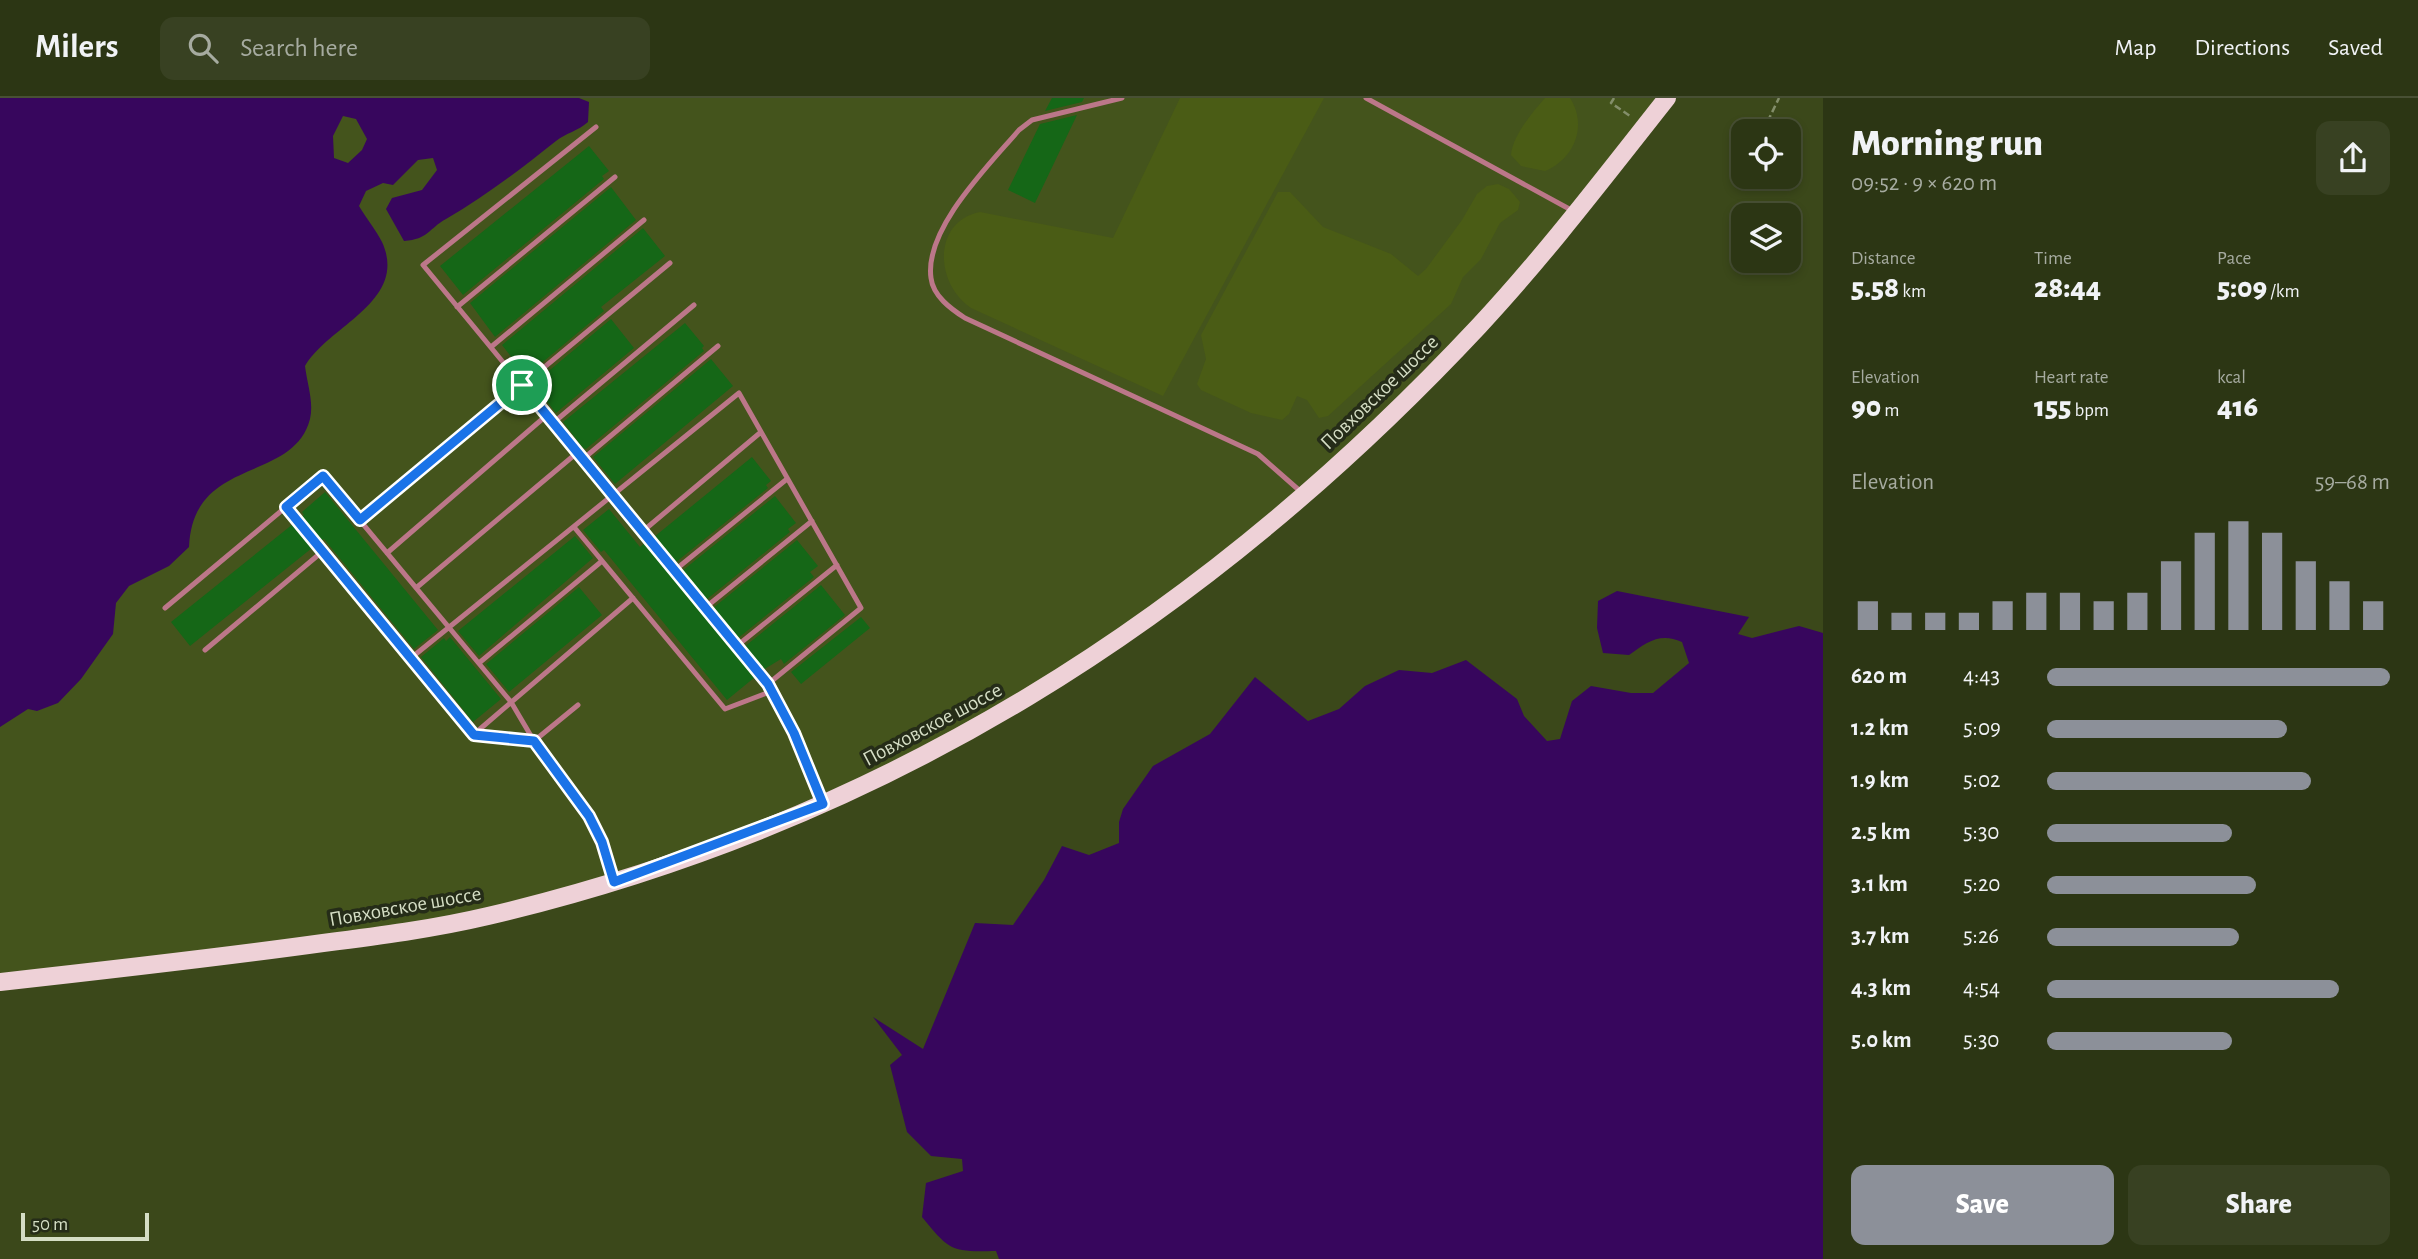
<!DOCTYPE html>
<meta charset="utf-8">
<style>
body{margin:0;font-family:"Alegreya Sans",sans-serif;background:#384122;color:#f1f3f6;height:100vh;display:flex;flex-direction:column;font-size:26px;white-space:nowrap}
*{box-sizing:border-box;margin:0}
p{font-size:23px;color:#a6aba0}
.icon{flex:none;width:38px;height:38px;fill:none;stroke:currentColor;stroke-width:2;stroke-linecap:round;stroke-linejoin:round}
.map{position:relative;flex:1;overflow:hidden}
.side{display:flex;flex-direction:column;background:#2c3614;width:595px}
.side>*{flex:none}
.controls{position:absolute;left:1731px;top:21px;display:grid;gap:14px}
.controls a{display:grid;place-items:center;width:70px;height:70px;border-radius:14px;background:#2c3614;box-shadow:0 4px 10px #0003,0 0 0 2px #485034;font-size:35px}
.scale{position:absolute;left:21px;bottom:18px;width:128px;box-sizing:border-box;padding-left:7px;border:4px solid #d5dec5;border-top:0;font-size:19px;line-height:24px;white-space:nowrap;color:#d5dec5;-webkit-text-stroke:5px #252c18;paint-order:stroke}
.pin{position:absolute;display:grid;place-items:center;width:60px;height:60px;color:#fff;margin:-30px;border:4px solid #fff;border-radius:50%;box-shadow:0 2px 7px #0007}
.round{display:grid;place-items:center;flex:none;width:74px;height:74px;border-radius:14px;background:#384122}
.summary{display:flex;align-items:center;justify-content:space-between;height:119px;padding:0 28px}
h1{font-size:38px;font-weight:800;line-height:52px}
.metrics{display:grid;grid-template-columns:repeat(3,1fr);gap:10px;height:119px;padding:7px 28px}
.metrics div{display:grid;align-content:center}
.metrics b{font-size:30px;font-weight:800}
.metrics small{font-size:19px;font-weight:400}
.metrics p{font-size:19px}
.chart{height:196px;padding:14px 28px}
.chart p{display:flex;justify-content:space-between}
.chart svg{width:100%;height:126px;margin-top:7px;stroke:#8c9099;stroke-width:6}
.primary-button{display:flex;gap:14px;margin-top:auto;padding:14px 28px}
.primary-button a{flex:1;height:80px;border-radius:14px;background:#8c9099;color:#fff;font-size:28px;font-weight:800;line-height:80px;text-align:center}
.primary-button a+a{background:#384122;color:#f1f3f6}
ul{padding:0 28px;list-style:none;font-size:23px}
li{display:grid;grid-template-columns:112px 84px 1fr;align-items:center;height:52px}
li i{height:18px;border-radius:9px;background:#8c9099}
header{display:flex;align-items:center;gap:42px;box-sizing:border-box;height:98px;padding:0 35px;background:#2c3614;border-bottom:2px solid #485034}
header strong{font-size:33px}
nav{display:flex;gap:38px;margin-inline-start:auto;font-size:24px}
.search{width:490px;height:63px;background:#384122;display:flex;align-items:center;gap:18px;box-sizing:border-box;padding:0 24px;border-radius:14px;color:#a6aba0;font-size:26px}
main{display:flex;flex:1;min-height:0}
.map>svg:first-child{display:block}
.built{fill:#44541c}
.green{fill:#4a5c15}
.water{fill:#37065d;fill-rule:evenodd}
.building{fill:#156717}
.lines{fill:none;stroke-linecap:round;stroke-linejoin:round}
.path{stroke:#838e6a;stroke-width:2.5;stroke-dasharray:7 3.5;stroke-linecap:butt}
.service{stroke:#bc7789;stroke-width:5}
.primary{stroke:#eed1d7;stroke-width:18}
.route-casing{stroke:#fff;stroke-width:14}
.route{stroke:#1a73e8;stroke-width:9}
.labels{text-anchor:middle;stroke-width:7;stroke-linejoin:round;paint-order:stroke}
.street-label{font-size:21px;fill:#d5dec5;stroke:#252c18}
</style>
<header>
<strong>Milers</strong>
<div class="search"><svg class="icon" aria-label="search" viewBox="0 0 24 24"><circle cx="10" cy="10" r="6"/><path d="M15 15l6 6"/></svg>Search here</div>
<nav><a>Map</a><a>Directions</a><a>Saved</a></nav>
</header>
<main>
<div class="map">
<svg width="1823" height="1161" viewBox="0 0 1823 1161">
<rect width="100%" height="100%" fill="#3b481a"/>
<path class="built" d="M0,0H1667L1575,115L1375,332L1102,554L823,706L483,819L0,884Z"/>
<path class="green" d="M1180,0H1324L1163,298L971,210C934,185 933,123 980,114L1113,140Z
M1545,0H1570C1588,28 1574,61 1545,73L1521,68L1511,57C1513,37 1532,15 1545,0Z
M1498,86L1509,91L1520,104L1518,112L1500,125L1481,161L1463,179L1451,206L1328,318L1319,320L1307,302L1297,298L1289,316L1282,322L1251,315L1201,292L1197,286L1206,261L1201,237L1278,94H1290L1323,129L1391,156L1418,178L1426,171L1462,122L1477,96L1487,88Z"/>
<path class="water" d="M0,0H579L589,4L588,24C578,33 566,35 556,43C521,71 484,99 446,121C428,131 429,141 404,143L386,111L392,100L422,92L437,72L433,60L418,62L393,87L383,85L366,93L359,108C366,120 376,132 382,144C409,203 328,228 305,268C307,285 314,304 310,321C293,386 193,357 189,449L169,468L129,488L116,505L113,536L81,581L58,605L37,613L28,611L0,629ZM343,18L356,21L367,41L362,52L348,65L334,60L333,38Z
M1617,493L1749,519L1738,536L1752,540L1799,528L1823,535V1161H999L996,1153C951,1154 950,1153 922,1119L926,1085L963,1073L962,1061L931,1058L907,1034L890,967L902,957L873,919L923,951L975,825L1013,827L1044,782L1062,748L1089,757L1119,745V724L1123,711L1153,668L1210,636L1255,579L1308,623L1339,611L1365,588L1399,572L1432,575L1466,562L1517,601L1524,618L1547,643L1560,641L1572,603L1591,588L1631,595H1653L1689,565L1682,544C1660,534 1647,544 1629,557L1603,555L1597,530L1598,503Z"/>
<path class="building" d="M1052,0H1084L1082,4L1045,13Z
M1077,17L1035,105L1008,92L1040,26Z
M589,48L609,73L602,78L604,81L463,197L440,168Z
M611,89L636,122L495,239L470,205Z
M643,130L665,158L601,209L604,213L526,278L502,247Z
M611,221L634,250L556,315L533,286Z
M685,225L704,248L702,250L704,253L586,351L583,350L563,324Z
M711,261L733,288L615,386L593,359Z
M752,359L771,383L766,387L768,390L675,465L654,439Z
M325,394L438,532L414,551L324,441L321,443L301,419L304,417L302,414Z
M775,398L796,425L788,431L790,434L706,502L682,473Z
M609,411L640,449L645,445L755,579L727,602L604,452L601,454L583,432Z
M293,426L312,450L190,548L171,524Z
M575,438L593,460L479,558L458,533Z
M797,442L818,468L810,474L814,479L737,541L713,510Z
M821,487L845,517L784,566L781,561L763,572L744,549Z
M579,489L602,517L509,594L486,566Z
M861,519L870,530L801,586L791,574Z
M450,539L501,601L473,624L421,559L444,540L446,543Z"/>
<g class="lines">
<path class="path" d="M1614,0L1611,5L1630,18
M1763,33L1779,0"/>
<path class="service" d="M1122,0L1032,22L1019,32C990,66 924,131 931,180C933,198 951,211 965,220L1258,356L1300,393
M1366,0L1573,113
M596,29L423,167L768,586L794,635L821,700
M457,209L615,79
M491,249L644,122
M553,325L694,207
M583,361L718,248
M286,409L473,637L534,643L578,607
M360,422L670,165
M574,429L725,611L772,593
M643,433L761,334
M387,455L547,317
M675,472L787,381
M416,490L578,354
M706,509L812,423
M165,510L323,378L511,604L534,643L589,718L602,744L613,781
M738,547L837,467
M205,552L323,453
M411,560L739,295L861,510L768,586
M479,565L602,463
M473,637L633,500"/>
<path class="primary" d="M0,884C108,872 215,860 323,845C378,838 433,831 488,818C883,725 1203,523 1479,228C1546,156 1606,77 1667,0"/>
</g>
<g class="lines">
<defs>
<path id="route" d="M522,287L768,586L794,635L823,706L614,784L602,744L589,718L534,643L474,637L286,409L323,378L360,422Z"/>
</defs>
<use href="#route" class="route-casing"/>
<use href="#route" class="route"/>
</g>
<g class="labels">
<g class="street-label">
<text transform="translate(1379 294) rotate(-44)" y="7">Повховское шоссе</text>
<text transform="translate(932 626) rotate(-28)" y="7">Повховское шоссе</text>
<text transform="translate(405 808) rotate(-10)" y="7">Повховское шоссе</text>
</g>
</g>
</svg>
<div class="controls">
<a><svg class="icon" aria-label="locate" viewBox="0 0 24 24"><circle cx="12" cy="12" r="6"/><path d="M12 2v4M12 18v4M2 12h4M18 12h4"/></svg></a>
<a><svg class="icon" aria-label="layers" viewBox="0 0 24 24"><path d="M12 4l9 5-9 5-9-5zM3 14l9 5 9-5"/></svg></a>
</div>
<div class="scale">50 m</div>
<div class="pin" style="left:522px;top:287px;background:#1e9e55"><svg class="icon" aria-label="arrive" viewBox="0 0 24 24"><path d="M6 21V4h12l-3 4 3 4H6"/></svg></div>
</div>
<section class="side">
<div class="summary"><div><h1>Morning run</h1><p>09:52 · 9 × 620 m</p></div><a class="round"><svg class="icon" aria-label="share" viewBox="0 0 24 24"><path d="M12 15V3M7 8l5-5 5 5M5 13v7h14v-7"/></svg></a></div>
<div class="metrics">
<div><p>Distance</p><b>5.58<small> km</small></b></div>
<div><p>Time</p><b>28:44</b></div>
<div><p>Pace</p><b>5:09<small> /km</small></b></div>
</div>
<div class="metrics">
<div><p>Elevation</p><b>90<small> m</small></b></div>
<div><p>Heart rate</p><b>155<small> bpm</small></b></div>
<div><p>kcal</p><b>416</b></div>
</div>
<div class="chart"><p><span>Elevation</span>59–68 m</p>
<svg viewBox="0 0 160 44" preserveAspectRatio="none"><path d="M5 44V34M15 44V38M25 44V38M35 44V38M45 44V34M55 44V31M65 44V31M75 44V34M85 44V31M95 44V20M105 44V10M115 44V6M125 44V10M135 44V20M145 44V27M155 44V34"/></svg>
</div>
<ul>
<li><b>620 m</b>4:43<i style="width:100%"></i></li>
<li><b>1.2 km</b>5:09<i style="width:70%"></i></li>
<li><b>1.9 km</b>5:02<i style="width:77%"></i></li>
<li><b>2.5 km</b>5:30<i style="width:54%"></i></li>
<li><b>3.1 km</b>5:20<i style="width:61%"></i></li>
<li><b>3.7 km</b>5:26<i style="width:56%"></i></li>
<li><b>4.3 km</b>4:54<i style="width:85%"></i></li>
<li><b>5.0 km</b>5:30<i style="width:54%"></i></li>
</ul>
<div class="primary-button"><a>Save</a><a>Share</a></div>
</section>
</main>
